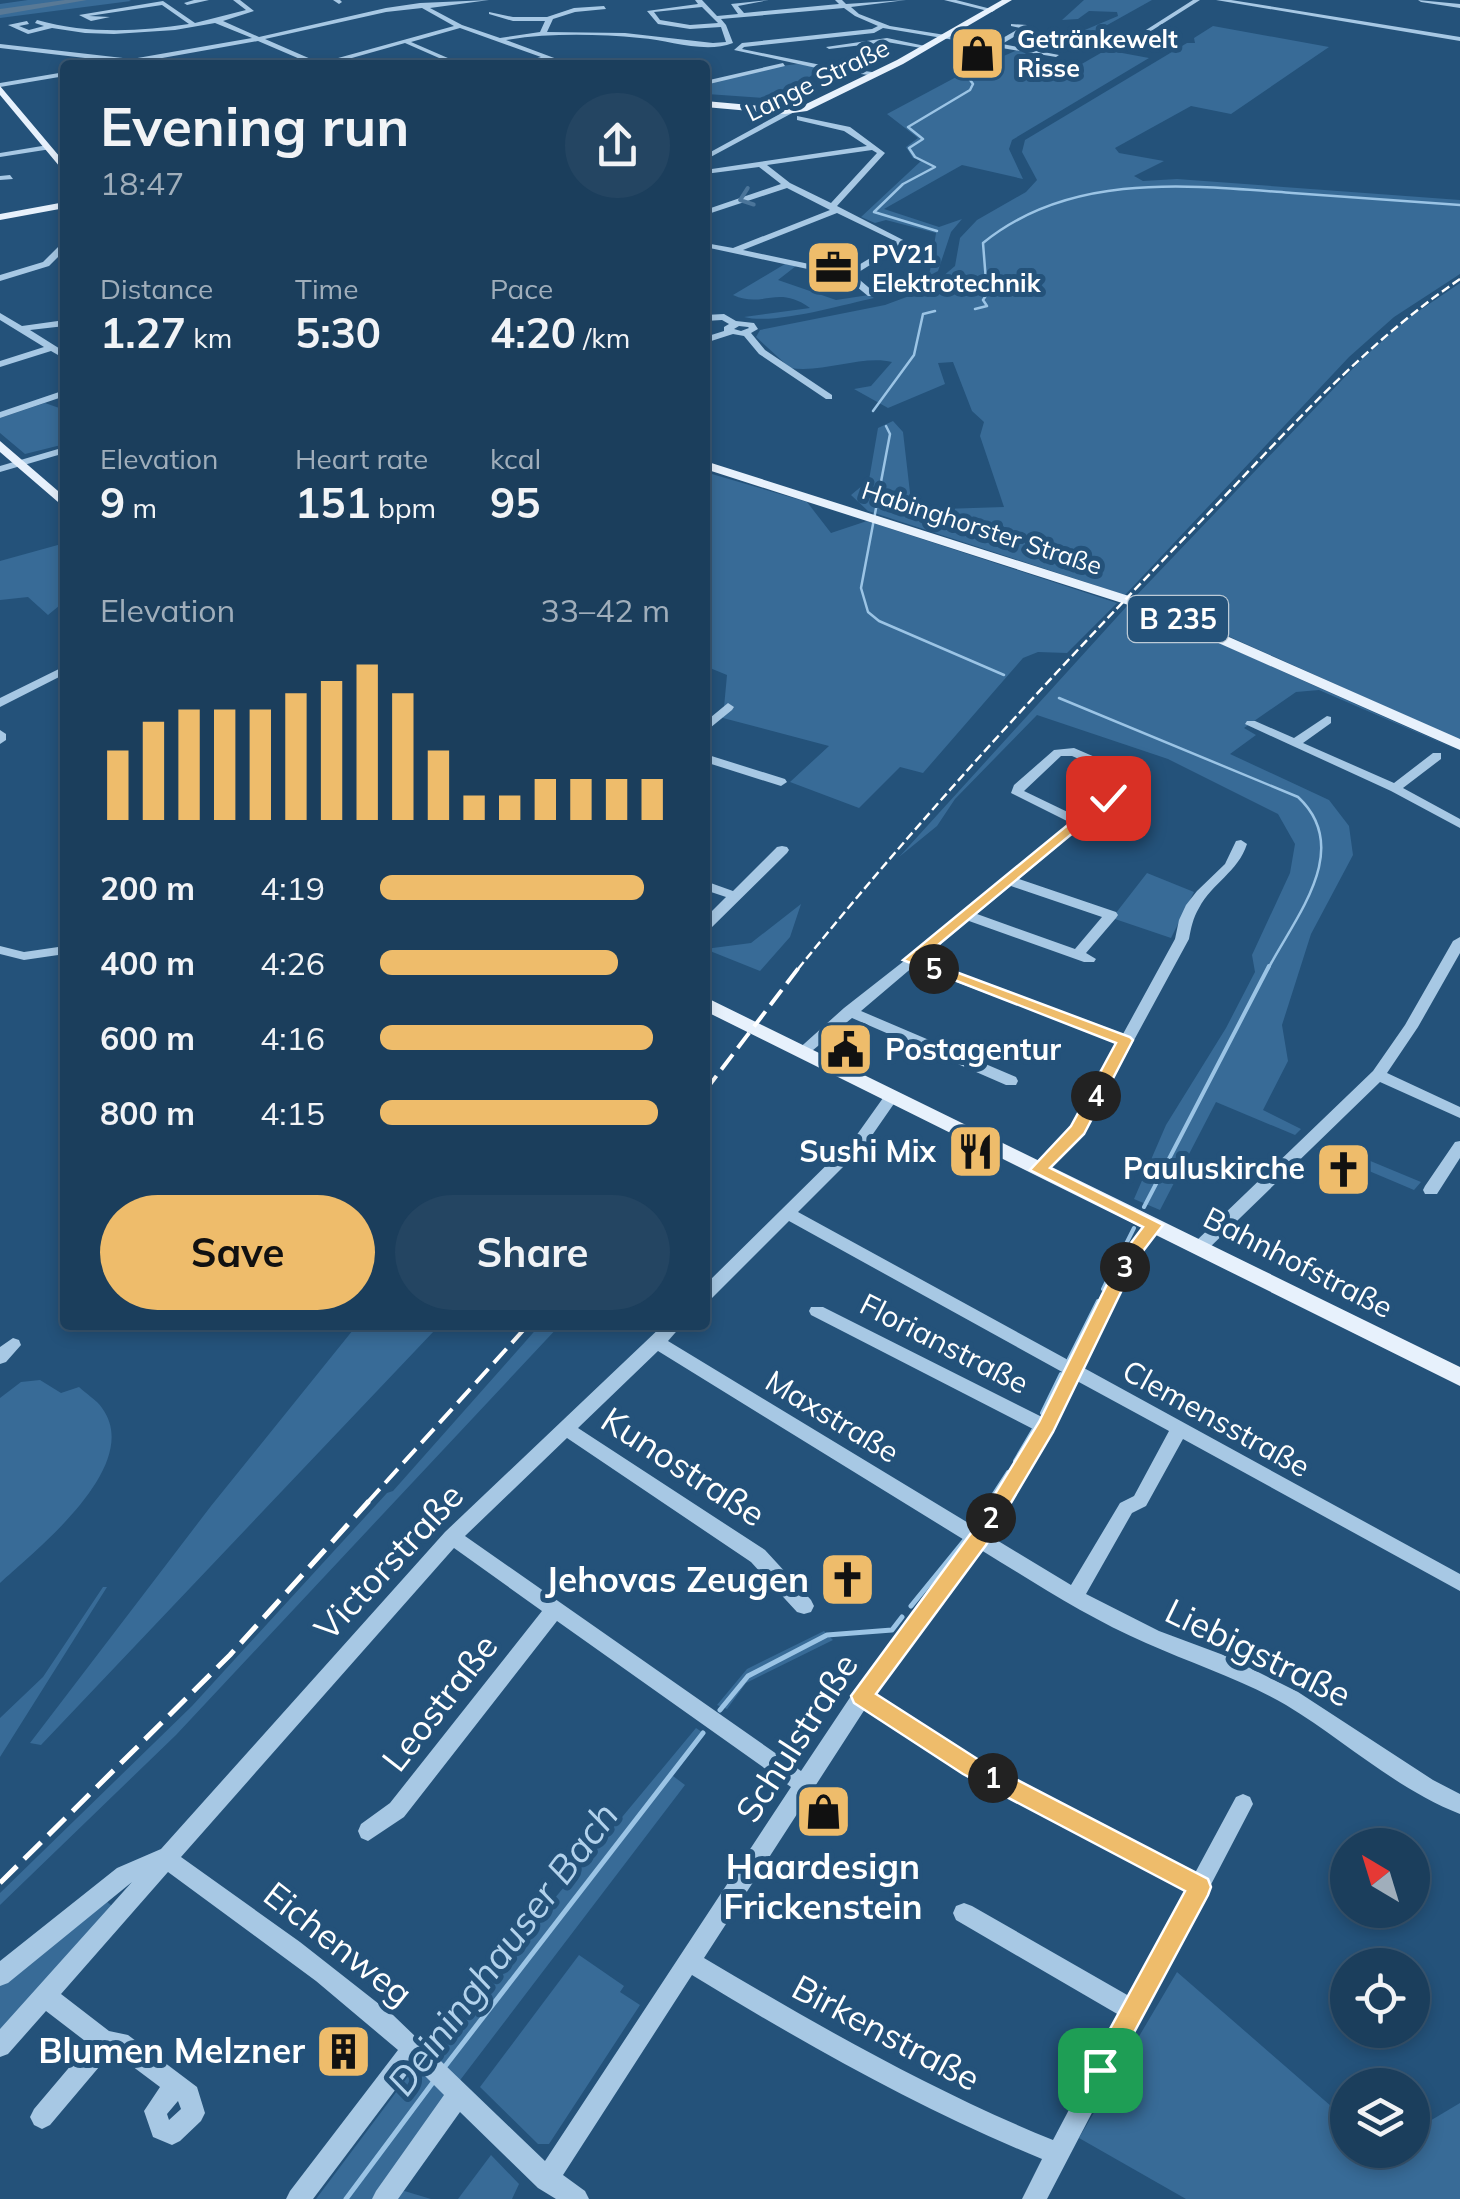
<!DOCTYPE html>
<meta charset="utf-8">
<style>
body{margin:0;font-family:Mulish,sans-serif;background:#244562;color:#f1f3f6;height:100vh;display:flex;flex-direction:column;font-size:38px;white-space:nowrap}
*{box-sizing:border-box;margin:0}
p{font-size:32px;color:#a0aebb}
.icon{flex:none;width:55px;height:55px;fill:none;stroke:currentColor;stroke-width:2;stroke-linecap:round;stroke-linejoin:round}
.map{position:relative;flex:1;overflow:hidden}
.drawer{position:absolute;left:60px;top:60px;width:650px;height:1270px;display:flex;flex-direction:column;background:#1b3e5c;border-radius:10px;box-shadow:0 5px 15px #0003,0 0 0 2px #395772}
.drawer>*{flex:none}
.needle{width:65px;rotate:322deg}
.controls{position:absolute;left:1330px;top:1828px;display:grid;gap:20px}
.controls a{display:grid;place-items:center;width:100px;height:100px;border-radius:50%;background:#1b3e5c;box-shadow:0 5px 15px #0003,0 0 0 2px #395772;font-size:50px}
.pin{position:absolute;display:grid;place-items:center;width:85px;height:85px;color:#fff;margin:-42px;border-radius:20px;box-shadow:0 5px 15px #0006}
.km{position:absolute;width:50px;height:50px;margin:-25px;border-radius:50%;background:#222;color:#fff;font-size:28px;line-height:50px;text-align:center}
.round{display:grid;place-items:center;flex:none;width:105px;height:105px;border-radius:52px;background:#244562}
.head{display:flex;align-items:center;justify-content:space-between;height:170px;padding:0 40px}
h1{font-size:55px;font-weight:700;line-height:75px}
.stats{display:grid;grid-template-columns:repeat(3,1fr);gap:15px;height:170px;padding:10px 40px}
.stats div{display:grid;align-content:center}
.stats b{font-size:42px;font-weight:700}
.stats small{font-size:28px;font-weight:400}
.stats p{font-size:28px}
.chart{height:280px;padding:20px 40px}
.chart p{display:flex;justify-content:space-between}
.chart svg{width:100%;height:180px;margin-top:10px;stroke:#eebc6b;stroke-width:6}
.cta{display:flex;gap:20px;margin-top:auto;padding:20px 40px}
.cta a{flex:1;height:115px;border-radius:60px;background:#eebc6b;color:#111;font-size:40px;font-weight:700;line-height:115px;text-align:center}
.cta a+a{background:#244562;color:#f1f3f6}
ul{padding:0 40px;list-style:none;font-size:32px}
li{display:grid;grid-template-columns:160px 120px 1fr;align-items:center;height:75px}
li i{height:25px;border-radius:12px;background:#eebc6b}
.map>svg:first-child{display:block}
.green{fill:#386b97}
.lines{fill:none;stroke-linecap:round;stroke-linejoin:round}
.stream-far2{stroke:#9bc4e5;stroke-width:2.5}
.stream-far1{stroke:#9bc4e5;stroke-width:4}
.stream{stroke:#9bc4e5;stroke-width:5}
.river{fill:#587996;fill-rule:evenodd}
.minor{fill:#a7c8e4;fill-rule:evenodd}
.major{fill:#e7f1fc;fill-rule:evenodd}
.rail-far2{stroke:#fff;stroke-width:2.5;stroke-dasharray:9 4;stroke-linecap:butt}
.rail-far1{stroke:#fff;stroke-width:4;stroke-dasharray:19 8;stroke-linecap:butt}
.rail{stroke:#fff;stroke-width:5;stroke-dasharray:24 10;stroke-linecap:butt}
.oneway{stroke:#4b759a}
.route{fill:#eebc6b;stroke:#fff;stroke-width:2.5}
.labels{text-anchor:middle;stroke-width:10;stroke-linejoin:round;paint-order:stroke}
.far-poi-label{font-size:25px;font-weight:bold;fill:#fff;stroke:#24527a;text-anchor:start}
.far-street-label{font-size:25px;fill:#fff;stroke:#24527a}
.shield{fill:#24527a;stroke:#bdcbd7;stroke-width:2.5}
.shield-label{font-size:28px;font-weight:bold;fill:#fff}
.poi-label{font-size:30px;font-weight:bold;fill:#fff;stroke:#24527a;text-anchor:end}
.street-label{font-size:30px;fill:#fff;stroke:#24527a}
.near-street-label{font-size:35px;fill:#fff;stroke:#24527a}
.near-poi-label{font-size:35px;font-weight:bold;fill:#fff;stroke:#24527a;text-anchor:end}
.near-water-label{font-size:38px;font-style:italic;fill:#b2d2ec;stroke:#24527a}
</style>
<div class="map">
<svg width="1460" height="2199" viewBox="0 0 1460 2199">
<rect width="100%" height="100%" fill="#24527a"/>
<path class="green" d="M28,0H129L131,1L0,18V4Z
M1084,0H1152L1075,43L1069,42L1082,35L1080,32L1118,16L1117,12L1089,11L1078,19L1062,20Z
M1213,26L1329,47L1231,114L1191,106L1115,148L1119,153L1164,161L1134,176L1143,181L1177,179L1460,200V274L1394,317L1349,357L1125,595L868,511L851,495L869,480L878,428L893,421L903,432L912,510L1004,507L980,436L984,422L972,411L953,362L938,363L945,384L888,408L854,389L871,386L892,362C862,355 825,373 790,368L756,337L760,330L885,305L928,289L955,266L960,238L977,220L1026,192L1037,180L1022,152L1025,140L1187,43H1195L1194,38Z
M1020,49L1026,54L1014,63L1066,73L1106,50L1149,58L1012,140L1009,149L1023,179L962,165L884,209L939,227L962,219L951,232L938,271L908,287L898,288L930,271L936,233L886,220L875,223L861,217L921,161L913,158L906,147L918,138L887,114L960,75Z
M798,64L822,68L778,99L707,94L705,102V84L763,68Z
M785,264L796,266L778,280L836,300L869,295L874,298C842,305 774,325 744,317L810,308C777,284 763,309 733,295Z
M1460,283V740L1199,623L1134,598L1362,359L1407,319Z
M45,403L65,410V444L25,454L0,433V418Z
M705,472L807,502L831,533L867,521L1117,603L1067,653L1038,652L1023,658L923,773L900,767L859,808L790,782L829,746L723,718L727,675L705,666Z
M65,543V601L48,615L28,597L0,600V561Z
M1127,606L1184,627L1460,751L1319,690L1296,692L1244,728L1256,735L1230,754L1329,800L1349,826L1353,855L1311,934L1282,1025L1288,1061L1263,1110L1301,1129L1295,1135L1216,1102L1160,1210L1134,1199L1166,1125L1226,1028L1255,972L1252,955L1290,873L1295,844L1278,814L1168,759L1037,715L955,799L937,826L899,857Z
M1147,873L1194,892L1171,938L1112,918Z
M801,904L790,937L760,971L705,949L751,943Z
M1327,1143L1421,1182L1414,1190L1317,1149Z
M357,1325H428L434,1331L41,1745L30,1743L211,1506Z
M540,1325H560L176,1735L0,1905V1893L192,1706L387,1493L393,1491Z
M40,1380L61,1393L79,1387C86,1394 97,1400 102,1408C144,1465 37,1549 0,1583V1398L21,1382Z
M103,1587H107L0,1757V1718L43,1677Z
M824,1631L833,1640L746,1683L727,1709L717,1705L747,1669Z
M696,1728L705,1734L673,1776L685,1785L448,2096L401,2190L431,2199H316L418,2063Z
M106,1901L112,1906L0,2033V1985Z
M579,1955L624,1986L620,1992L640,2005L549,2144H538L480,2087Z
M1177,1972L1347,2120L1348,2150H1412L1413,2131L1460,2103V2199H1186L1079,2138Z
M491,2155L519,2184L512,2199H458Z"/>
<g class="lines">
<path class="stream-far2" d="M937,231L874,212L903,184L935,167L915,157L909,148L923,139L908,127L970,90L973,84L968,77
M975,309L987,306L983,300L987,294L983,243C1070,172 1187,185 1292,193C1348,197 1404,201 1460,205
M873,411L914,355L923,314L935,311
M886,426L890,434L861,588L868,612L879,621L1004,675
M1059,698L1298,797C1354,849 1295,917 1268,969"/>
<path class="stream-far1" d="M1144,1207L1269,966
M1124,1248L1134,1228
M1103,1289L1120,1254
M1069,1359L1098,1301
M1042,1413L1061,1374
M1015,1461L1035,1427
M988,1503L1008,1472"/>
<path class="stream" d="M974,1525L989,1501
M911,1606L964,1541
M720,1710L748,1676L827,1635L892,1630L902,1617
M443,2069L703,1733
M346,2199L434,2081"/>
<path class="river" d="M65,0H87L0,15V9Z"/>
<path class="minor" d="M194,0H209L187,5L184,3Z
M233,0H240L254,11L223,21L259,37L386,8L420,3L489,0L430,8L462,25L500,38L540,32L545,21H513L489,14V12L513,17H547L574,8L604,6L606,9L575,12L553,19L547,32L625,33L713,43L726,42L721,27L690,29L658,24L647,11L698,4L695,0H702L717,16L738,14L731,4L769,0L738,6L744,13L839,4L835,0H842L846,4L906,0L851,7L859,14L890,26L994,43L1020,28L1011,26V24L1027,25L1029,28L1002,44L1059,55L1056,57L883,28L874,33L744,47L742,49L821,65L879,73L877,76L821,69L734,50L742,43L872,29L878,26L855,16L844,8L721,19L726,25L733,43C704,54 670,40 640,38C596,34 550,33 506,40L573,65H564L548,59L512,65L541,57L460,28L411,42L464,65H455L405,43L327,65H314L258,41L123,65H108L119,62L0,48V44L123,58L126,60L252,38L215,23L175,30L114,34L85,33L52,28L28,34L8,25L27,21L29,24L19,26L29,30L44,26L35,23L37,20C87,34 138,32 189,24L162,5L89,16L110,17L91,21L79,15L163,1L195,23L246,10ZM702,7L718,23L690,25L660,20L654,12ZM422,8L454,26L320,63L265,39L386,12Z
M333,0H340L342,2L339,4Z
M944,0H956L995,10L992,12Z
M1193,0H1200L1140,38L1135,37Z
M1216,0H1231L1460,37V41Z
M1418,0L1460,4V8L1421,2Z
M887,38L930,47L927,49L887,42L829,49L826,47Z
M783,63L785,66L705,85V81Z
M65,72V76L0,87V83Z
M789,109L796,111L705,160V155Z
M797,116L850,127L885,153L837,206L907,242L854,275L874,292V296H868L845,277L705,247V243L733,248L830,210L787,188L705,215V210L781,184L759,167L705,174V170L867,146L844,131L797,120ZM872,150L877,153L831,203L790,183L767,165ZM837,213L897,242L847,272L743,250Z
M48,145L51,149L0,157V153Z
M10,175L13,179L0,180V176Z
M62,243H65V250L49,266L0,281V275L43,262Z
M0,313L22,326L65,320V326L30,330L65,352V359L51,351L0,367V361L44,347L0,320Z
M724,314L736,321L754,323L758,329L751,333L765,350L832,395V399H826L759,354L744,336L733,334L705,343V337L724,331V327L729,324L722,320L705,321V315ZM739,326L748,327L749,328L741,331L734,329Z
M65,390V396L0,418V412Z
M65,447V453L0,472V466Z
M65,666V674L0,707V698Z
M728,703L734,707L732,710L705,732V722Z
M1327,716L1331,717V723L1303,743L1394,783L1433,753H1441V759L1403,788L1460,819V828L1391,791L1245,724L1247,721H1255L1294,738Z
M0,730L6,734V740L0,744Z
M1074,748L1132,773L1138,770L1144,774L1019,879L1116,912L1118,915L1116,918L1086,953L1096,959L1094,962H1084L969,921L922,960L1123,1034L1175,939L1179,920L1186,905L1197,891L1225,864L1236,841L1241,840L1247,844C1238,872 1212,883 1199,908C1193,918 1191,928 1189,939L1083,1134L1045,1174L1039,1176L1031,1170L1033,1166L1072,1127L1118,1043L914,966L861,1011L1016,1077L1018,1081L1016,1085H1006L852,1018L807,1055H797L795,1052L844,1008L904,961L905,957L910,956L1071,823L1011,793L1014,785L1054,750ZM1061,756H1072L1125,779L1078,817L1024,791ZM1011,886L1102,917L1075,949L977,914Z
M705,754L785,779L787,782L781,786L705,762Z
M782,846L787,847L789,850L787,853L710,929L705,930V918L726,897L705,890V881L733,891L777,847Z
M1460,937V953L1418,1027L1387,1073L1460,1107V1118L1380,1082L1206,1251H1194L1192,1247L1194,1243L1373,1071L1405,1025L1453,941Z
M0,946L24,952L65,946V954L24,960L0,954Z
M893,1090L900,1095L866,1144L798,1212L1070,1361L1122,1256L1148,1221H1160L1162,1225L1137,1259L1084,1368L1460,1574V1591L1183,1439L1146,1506L1132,1513L1086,1594L1159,1631L1226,1656L1298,1692L1433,1780L1460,1794V1814C1396,1789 1344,1740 1286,1705C1241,1679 1193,1664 1146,1643C1088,1618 1035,1583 981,1550L875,1694L978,1760L1195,1873L1236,1797L1243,1794L1250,1797L1253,1804L1047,2199H1022L1042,2159C920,2109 805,2044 692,1975L563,2175L585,2191L589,2199H556L538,2188L460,2112L398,2199H372L376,2191L444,2095L414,2065L313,2199H286L290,2191L398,2050L316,1981L168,1872L61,1994L109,2031L128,2035L197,2087L205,2113L201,2121L180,2141L172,2145L153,2137L144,2111L160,2087L116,2054H110L50,2125L42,2129L34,2125L30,2117L34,2109L89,2044L46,2011L8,2054L0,2057V2029L132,1882L8,1983L0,1986V1961L117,1868L161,1849L445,1532L663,1325H682L668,1341L975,1527L1035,1430L811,1315L809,1311L811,1307H823L1042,1417L1064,1373L789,1221L711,1299L705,1301V1285L856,1136L888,1091ZM658,1351L966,1541L855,1690L801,1771L465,1536L567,1438L751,1562L797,1612L804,1614L811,1612L814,1606L811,1600L765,1550L578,1428ZM1077,1381L1169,1431L1134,1496L1120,1503L1071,1585L990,1536L1052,1432ZM454,1548L542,1611L390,1803L361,1824L358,1831L361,1838L368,1841L404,1817L557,1621L791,1787L545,2161L393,2015L300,1942L181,1857ZM865,1709L964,1774L1186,1891L1129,1996L972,1906L964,1903L956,1906L953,1913L956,1920L1119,2015L1053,2140C930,2090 817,2025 704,1958ZM178,2101L181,2109L169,2120L167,2114Z
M1460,1141V1158L1437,1194H1425L1423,1190L1425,1186L1455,1142Z
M13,1338L19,1340L21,1345L6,1362L0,1364V1347Z"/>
<path class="major" d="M1002,0H1012L903,64L807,111L785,114L705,107V101L785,108L802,106L897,60Z
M0,86L65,163V173L0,95Z
M65,202V208L0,220V214Z
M0,441L65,497V508L0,452Z
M705,461L1154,604L1460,739V750L1144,610L705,469Z
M705,997L1460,1367V1386L705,1011Z"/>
<path class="rail-far2" d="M798,969C924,813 1060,666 1200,522C1283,436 1360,347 1460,279"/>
<path class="rail-far1" d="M705,1091L800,966
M367,1503L528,1325"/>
<path class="rail" d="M0,1883L230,1655L369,1501"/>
</g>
<defs><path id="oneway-chevron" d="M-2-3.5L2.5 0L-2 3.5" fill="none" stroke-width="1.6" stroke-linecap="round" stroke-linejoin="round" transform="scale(2.5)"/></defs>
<use class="oneway" href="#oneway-chevron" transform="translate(746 198) rotate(160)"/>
<path class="route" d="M1103,796L1115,798L921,959L1130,1037L1133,1040L1084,1134L1050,1168L1163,1225L1137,1259L1053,1432L986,1545L876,1694L979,1760L1208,1879L1211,1887L1208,1895L1109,2079L1100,2083L1092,2079L1088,2070L1092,2062L1185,1891L963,1774L854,1703L851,1696L971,1533L1039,1422L1121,1256L1143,1227L1030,1170L1071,1126L1116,1043L903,960Z"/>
<defs>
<symbol id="shop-square" viewBox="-11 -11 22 22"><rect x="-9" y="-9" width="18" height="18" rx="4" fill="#eebc6b" stroke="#24527a"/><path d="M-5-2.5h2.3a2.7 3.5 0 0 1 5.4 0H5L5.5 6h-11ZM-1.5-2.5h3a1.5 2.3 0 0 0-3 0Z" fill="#111"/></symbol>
<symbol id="office-square" viewBox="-11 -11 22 22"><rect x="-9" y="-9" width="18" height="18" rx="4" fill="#eebc6b" stroke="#24527a"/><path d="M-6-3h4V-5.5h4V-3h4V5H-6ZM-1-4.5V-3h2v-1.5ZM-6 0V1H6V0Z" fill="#111"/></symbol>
<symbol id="civic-square" viewBox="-11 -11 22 22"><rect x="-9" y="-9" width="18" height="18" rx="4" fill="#eebc6b" stroke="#24527a"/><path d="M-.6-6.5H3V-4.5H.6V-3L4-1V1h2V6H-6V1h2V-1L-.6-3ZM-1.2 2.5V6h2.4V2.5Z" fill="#111"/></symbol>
<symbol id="restaurant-square" viewBox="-11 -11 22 22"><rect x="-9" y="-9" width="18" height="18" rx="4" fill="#eebc6b" stroke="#24527a"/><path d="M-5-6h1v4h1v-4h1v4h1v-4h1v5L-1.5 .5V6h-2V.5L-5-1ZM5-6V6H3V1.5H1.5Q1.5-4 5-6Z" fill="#111"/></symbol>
<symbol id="church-square" viewBox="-11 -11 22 22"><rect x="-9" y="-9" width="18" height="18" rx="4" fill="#eebc6b" stroke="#24527a"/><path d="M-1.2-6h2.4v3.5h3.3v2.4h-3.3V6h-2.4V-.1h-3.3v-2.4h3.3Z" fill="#111"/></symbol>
<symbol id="building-square" viewBox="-11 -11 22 22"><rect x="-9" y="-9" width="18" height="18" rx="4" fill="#eebc6b" stroke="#24527a"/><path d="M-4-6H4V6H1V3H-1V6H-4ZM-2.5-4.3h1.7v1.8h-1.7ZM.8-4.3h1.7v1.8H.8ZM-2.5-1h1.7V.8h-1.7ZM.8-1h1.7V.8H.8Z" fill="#111"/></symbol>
</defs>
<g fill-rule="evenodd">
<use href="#shop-square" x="946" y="22" width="63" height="63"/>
<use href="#office-square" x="802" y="236" width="63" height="63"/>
<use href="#civic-square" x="814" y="1018" width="63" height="63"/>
<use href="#restaurant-square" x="944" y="1120" width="63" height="63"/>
<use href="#church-square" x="1312" y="1138" width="63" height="63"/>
<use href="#church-square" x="816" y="1548" width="63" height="63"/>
<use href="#shop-square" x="792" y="1780" width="63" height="63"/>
<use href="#building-square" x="312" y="2020" width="63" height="63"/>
</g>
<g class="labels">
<g class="far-poi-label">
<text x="1017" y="48">Getränkewelt<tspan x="1017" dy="29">Risse</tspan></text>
<text x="872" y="263">PV21<tspan x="872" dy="29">Elektrotechnik</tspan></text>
</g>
<g class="far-street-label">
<text transform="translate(817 80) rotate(-26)" y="9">Lange Straße</text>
<text transform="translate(982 528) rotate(18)" y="9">Habinghorster Straße</text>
</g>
<rect class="shield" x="1128" y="596" width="100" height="46" rx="8"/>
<g class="shield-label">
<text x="1178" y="629">B 235</text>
</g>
<g class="poi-label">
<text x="885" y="1060" text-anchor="start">Postagentur</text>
<text x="936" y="1162">Sushi Mix</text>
<text x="1305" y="1179">Pauluskirche</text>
</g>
<g class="street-label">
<text transform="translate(1298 1263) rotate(27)" y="10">Bahnhofstraße</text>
<text transform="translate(944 1344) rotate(27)" y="10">Florianstraße</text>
<text transform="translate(832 1417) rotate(31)" y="10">Maxstraße</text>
<text transform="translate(1216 1419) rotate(29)" y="10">Clemensstraße</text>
</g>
<g class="near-street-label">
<text transform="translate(683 1467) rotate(33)" y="12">Kunostraße</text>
<text transform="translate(389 1562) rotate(-47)" y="12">Victorstraße</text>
<text transform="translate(1258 1653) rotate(26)" y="12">Liebigstraße</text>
<text transform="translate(440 1703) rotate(-52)" y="12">Leostraße</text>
<text transform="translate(797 1738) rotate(-57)" y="12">Schulstraße</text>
<text transform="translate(338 1944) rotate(38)" y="12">Eichenweg</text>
<text transform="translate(886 2033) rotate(28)" y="12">Birkenstraße</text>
</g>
<g class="near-poi-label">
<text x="809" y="1592">Jehovas Zeugen</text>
<text x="823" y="1879" text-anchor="middle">Haardesign<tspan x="823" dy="40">Frickenstein</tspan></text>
<text x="305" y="2063">Blumen Melzner</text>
</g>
<g class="near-water-label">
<text transform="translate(503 1949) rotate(-53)" y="13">Deininghauser Bach</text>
</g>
</g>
</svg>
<div class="controls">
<a><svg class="needle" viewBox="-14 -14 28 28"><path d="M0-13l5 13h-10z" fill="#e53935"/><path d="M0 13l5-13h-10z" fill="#a0aebb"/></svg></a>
<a><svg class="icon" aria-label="locate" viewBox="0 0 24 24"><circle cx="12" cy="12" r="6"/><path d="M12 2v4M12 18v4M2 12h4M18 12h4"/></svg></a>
<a><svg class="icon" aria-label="layers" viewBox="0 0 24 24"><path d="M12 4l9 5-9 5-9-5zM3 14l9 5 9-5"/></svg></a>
</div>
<div class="pin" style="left:1100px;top:2070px;background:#1e9e55"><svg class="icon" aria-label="arrive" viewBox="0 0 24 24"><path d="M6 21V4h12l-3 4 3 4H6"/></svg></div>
<div class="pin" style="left:1108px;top:798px;background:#d93025"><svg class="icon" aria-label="check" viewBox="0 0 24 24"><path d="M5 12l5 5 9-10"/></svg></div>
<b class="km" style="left:993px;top:1778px">1</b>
<b class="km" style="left:991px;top:1518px">2</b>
<b class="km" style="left:1125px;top:1267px">3</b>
<b class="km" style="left:1096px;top:1096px">4</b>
<b class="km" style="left:934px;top:969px">5</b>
<section class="drawer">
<div class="head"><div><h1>Evening run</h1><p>18:47</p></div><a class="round"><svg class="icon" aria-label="share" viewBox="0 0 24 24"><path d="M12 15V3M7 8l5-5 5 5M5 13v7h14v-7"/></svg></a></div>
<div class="stats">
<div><p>Distance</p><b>1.27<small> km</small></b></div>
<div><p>Time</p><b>5:30</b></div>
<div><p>Pace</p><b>4:20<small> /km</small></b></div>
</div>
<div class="stats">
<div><p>Elevation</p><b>9<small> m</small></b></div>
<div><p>Heart rate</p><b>151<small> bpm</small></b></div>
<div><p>kcal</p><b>95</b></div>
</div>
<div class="chart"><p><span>Elevation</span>33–42 m</p>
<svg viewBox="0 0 160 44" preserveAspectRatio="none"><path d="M5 44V27M15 44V20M25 44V17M35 44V17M45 44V17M55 44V13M65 44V10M75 44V6M85 44V13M95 44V27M105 44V38M115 44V38M125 44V34M135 44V34M145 44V34M155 44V34"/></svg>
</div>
<ul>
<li><b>200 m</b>4:19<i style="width:91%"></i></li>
<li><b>400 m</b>4:26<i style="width:82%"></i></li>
<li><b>600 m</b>4:16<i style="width:94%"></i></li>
<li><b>800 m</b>4:15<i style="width:96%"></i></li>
</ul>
<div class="cta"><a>Save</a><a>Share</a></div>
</section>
</div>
